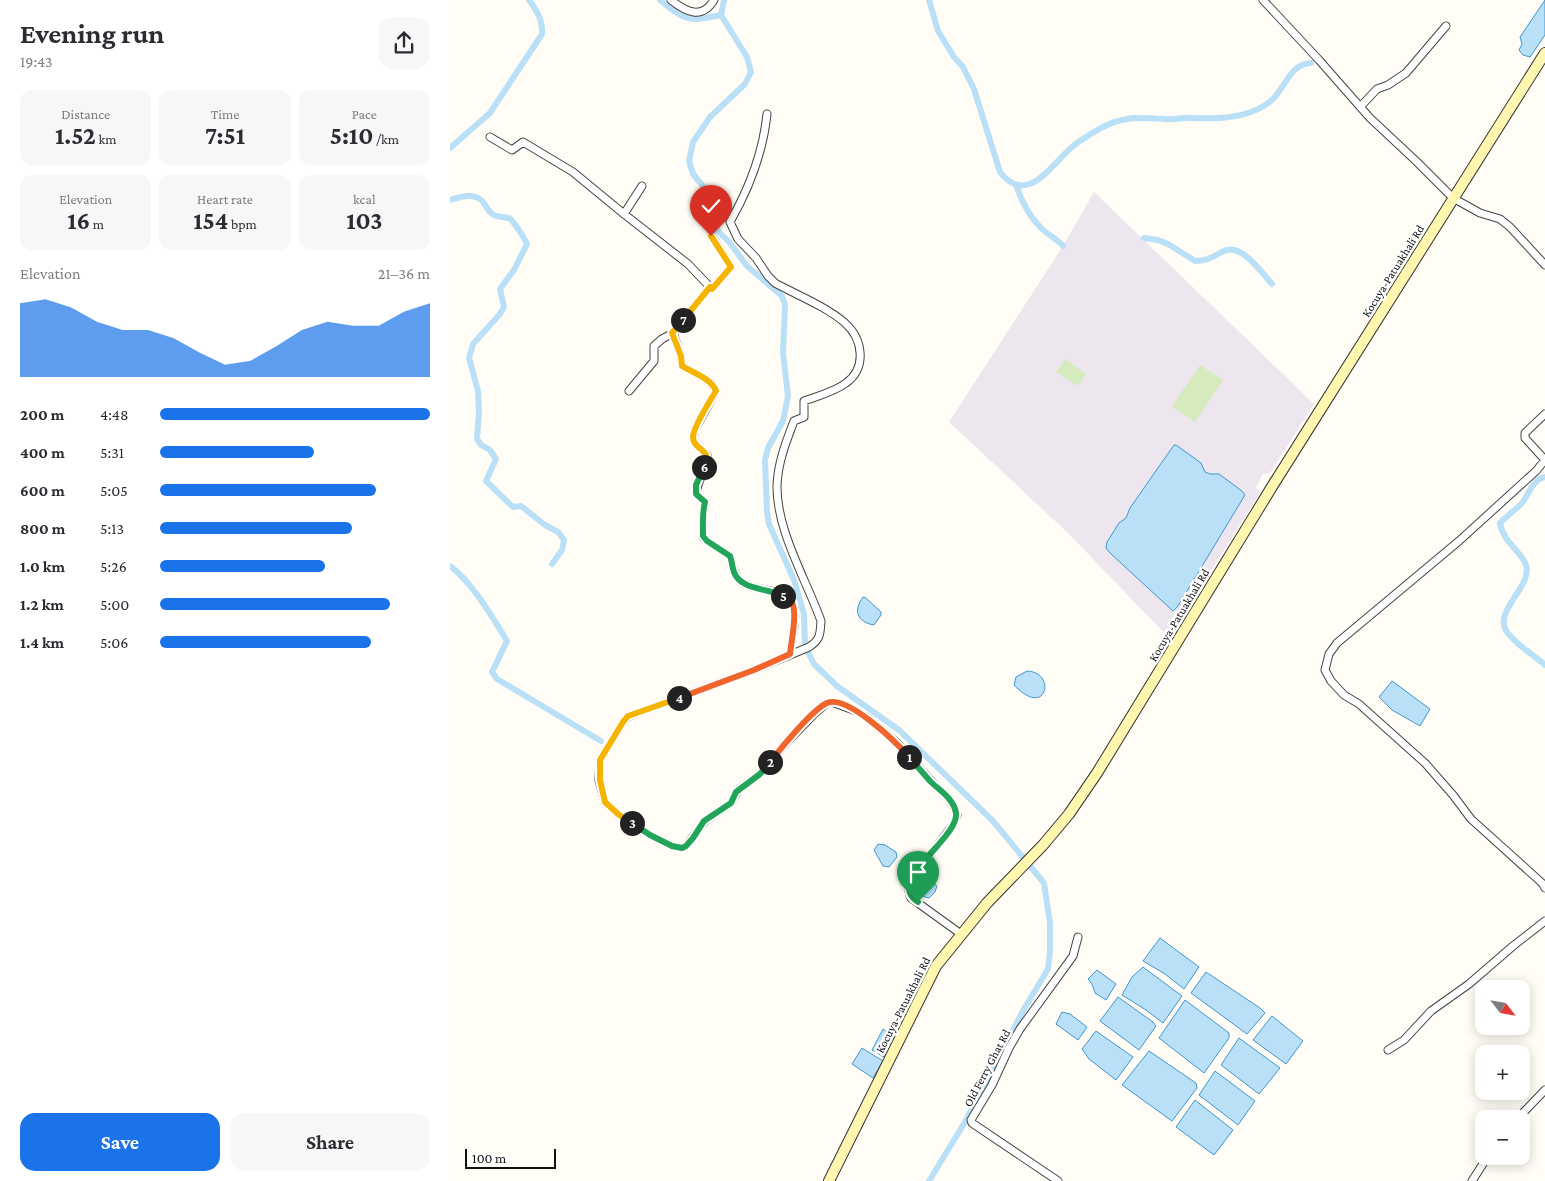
<!DOCTYPE html>
<meta charset="utf-8">
<style>
body{margin:0;font-family:"Crimson Pro",serif;background:#f7f7f7;color:#2b2b33;height:100vh;display:flex;flex-direction:column;font-size:19px;white-space:nowrap}
*{box-sizing:border-box;margin:0}
p{font-size:16px;color:#7c7c81}
.icon{flex:none;width:28px;height:28px;fill:none;stroke:currentColor;stroke-width:2;stroke-linecap:round;stroke-linejoin:round}
.map{position:relative;flex:1;overflow:hidden}
.side{display:flex;flex-direction:column;background:#fff;width:450px}
.side>*{flex:none}
.needle{width:32px;rotate:121deg}
.controls{position:absolute;left:1025px;top:980px;display:grid;gap:10px}
.controls a{display:grid;place-items:center;width:55px;height:55px;border-radius:10px;background:#fff;box-shadow:0 2px 12px #0003;font-size:25px}
.scale{position:absolute;left:15px;bottom:12px;width:91px;box-sizing:border-box;padding-left:5px;border:2px solid #111;border-top:0;font-size:14px;line-height:18px;white-space:nowrap;color:#111;-webkit-text-stroke:4px #fff;paint-order:stroke}
.pin{position:absolute;display:grid;place-items:center;width:42px;height:42px;color:#fff;margin:-51px -21px;border-radius:50% 50% 50% 0;rotate:-45deg;box-shadow:0 0 5px #0007}
.pin .icon{rotate:45deg}
.km{position:absolute;width:25px;height:25px;margin:-12px;border-radius:50%;background:#222;color:#fff;font-size:14px;line-height:25px;text-align:center}
.round{display:grid;place-items:center;flex:none;width:52px;height:52px;border-radius:15px;background:#f7f7f7}
.overview{display:flex;align-items:center;justify-content:space-between;height:85px;padding:0 20px}
h1{font-size:28px;font-weight:700;line-height:38px}
.stats{display:grid;grid-template-columns:repeat(3,1fr);gap:8px;height:85px;padding:5px 20px}
.stats div{display:grid;align-content:center;border-radius:12px;background:#f7f7f7;text-align:center}
.stats b{font-size:25px;font-weight:700}
.stats small{font-size:14px;font-weight:400}
.stats p{font-size:14px}
.chart{height:140px;padding:10px 20px}
.chart p{display:flex;justify-content:space-between}
.chart svg{width:100%;height:90px;margin-top:5px;fill:#1a73e8;opacity:.7}
.primary-button{display:flex;gap:10px;margin-top:auto;padding:10px 20px}
.primary-button a{flex:1;height:58px;border-radius:15px;background:#1a73e8;color:#fff;font-size:20px;font-weight:700;line-height:58px;text-align:center}
.primary-button a+a{background:#f7f7f7;color:#2b2b33}
ul{padding:0 20px;list-style:none;font-size:16px}
li{display:grid;grid-template-columns:80px 60px 1fr;align-items:center;height:38px}
li i{height:12px;border-radius:6px;background:#1a73e8}
main{display:flex;flex:1;min-height:0}
.map>svg:first-child{display:block}
.industrial{fill:#eee6ef}
.green{fill:#d5ebbd}
.water{fill:#b9e0f7;stroke:#3f96cf}
.lines{fill:none;stroke-linecap:round;stroke-linejoin:round}
.canal{stroke:#b9e0f7;stroke-width:6}
.street-casing{stroke:#444;stroke-width:9}
.secondary-casing{stroke:#333;stroke-width:12}
.street{stroke:#fff;stroke-width:7}
.secondary{stroke:#fff6b0;stroke-width:10}
.split-1-casing{stroke:#fff;stroke-width:10}
.split-2-casing{stroke:#fff;stroke-width:10}
.split-3-casing{stroke:#fff;stroke-width:10}
.split-4-casing{stroke:#fff;stroke-width:10}
.split-5-casing{stroke:#fff;stroke-width:10}
.split-6-casing{stroke:#fff;stroke-width:10}
.split-7-casing{stroke:#fff;stroke-width:10}
.split-8-casing{stroke:#fff;stroke-width:10}
.split-1{stroke:#22a559;stroke-width:6}
.split-2{stroke:#f0652b;stroke-width:6}
.split-3{stroke:#22a559;stroke-width:6}
.split-4{stroke:#f5b400;stroke-width:6}
.split-5{stroke:#f0652b;stroke-width:6}
.split-6{stroke:#22a559;stroke-width:6}
.split-7{stroke:#f5b400;stroke-width:6}
.split-8{stroke:#f5b400;stroke-width:6}
.labels{text-anchor:middle;stroke-width:5;stroke-linejoin:round;paint-order:stroke}
.street-label{font-size:12px;fill:#111;stroke:#fff}
</style>
<main>
<section class="side">
<div class="overview"><div><h1>Evening run</h1><p>19:43</p></div><a class="round"><svg class="icon" aria-label="share" viewBox="0 0 24 24"><path d="M12 15V3M7 8l5-5 5 5M5 13v7h14v-7"/></svg></a></div>
<div class="stats">
<div><p>Distance</p><b>1.52<small> km</small></b></div>
<div><p>Time</p><b>7:51</b></div>
<div><p>Pace</p><b>5:10<small> /km</small></b></div>
</div>
<div class="stats">
<div><p>Elevation</p><b>16<small> m</small></b></div>
<div><p>Heart rate</p><b>154<small> bpm</small></b></div>
<div><p>kcal</p><b>103</b></div>
</div>
<div class="chart"><p><span>Elevation</span>21–36 m</p>
<svg viewBox="0 0 160 44" preserveAspectRatio="none"><path d="M0 44V8L10 6L20 10L30 17L40 21L50 21L60 25L70 32L80 38L90 36L100 29L110 21L120 17L130 19L140 19L150 12L160 8V44z"/></svg>
</div>
<ul>
<li><b>200 m</b>4:48<i style="width:100%"></i></li>
<li><b>400 m</b>5:31<i style="width:57%"></i></li>
<li><b>600 m</b>5:05<i style="width:80%"></i></li>
<li><b>800 m</b>5:13<i style="width:71%"></i></li>
<li><b>1.0 km</b>5:26<i style="width:61%"></i></li>
<li><b>1.2 km</b>5:00<i style="width:85%"></i></li>
<li><b>1.4 km</b>5:06<i style="width:78%"></i></li>
</ul>
<div class="primary-button"><a>Save</a><a>Share</a></div>
</section>
<div class="map">
<svg width="1095" height="1181" viewBox="0 0 1095 1181">
<rect width="100%" height="100%" fill="#fffdf5"/>
<path class="industrial" d="M644,192L864,404L820,473L813,474L806,487L810,493L719,638L618,533L499,422L613,246Z"/>
<path class="green" d="M615,359L636,374L628,386L606,372Z
M750,365L773,380L745,422L722,406Z"/>
<path class="water" d="M1095,0V35L1080,57L1073,55L1069,50L1072,44L1070,37Z
M724,445H726L751,463L755,472L760,474H769L792,491L795,495L728,606L723,611L660,553L656,548L657,542L669,523L676,518L680,508Z
M413,597L416,598L431,612V615L424,625C407,622 403,611 413,597Z
M577,671C607,672 597,720 564,685L566,677Z
M942,681L980,709L970,726L942,710L929,697Z
M428,844L435,845L446,852L447,857L439,867L433,866L424,850Z
M471,876L487,886L485,892L479,898L471,896L462,892L461,887Z
M710,938L749,967L734,989L715,974L693,961Z
M693,967L732,996L713,1023L696,1010L672,995L682,977Z
M647,970L666,984L656,1000L645,993L642,984L638,979Z
M756,972L810,1008L815,1013L797,1034L741,993Z
M668,997L703,1022L706,1026L689,1050L650,1021Z
M735,1000L779,1033V1038L754,1073L709,1038Z
M612,1012L620,1014L637,1027L628,1040L606,1024Z
M822,1016L853,1041L836,1064L803,1040Z
M433,1029L445,1038L434,1057L422,1050Z
M646,1031L683,1057L666,1080L639,1059L632,1049Z
M789,1038L830,1068L809,1094L771,1065Z
M412,1048L433,1061L423,1078L402,1064Z
M699,1051L746,1083L747,1088L722,1121L672,1085Z
M765,1071L805,1101L788,1125L749,1095Z
M745,1100L783,1130L764,1155L726,1127Z"/>
<g class="lines">
<path class="canal" d="M210,0C234,21 240,22 271,15
M274,0L271,15L297,57L301,72L295,84L260,117L243,142L239,161L243,174L257,191L268,231L280,243L297,266L332,296L335,305L333,353L338,396L333,421L318,448L315,460L317,512L319,524L344,580L354,614L355,644L358,652L364,664L387,686L449,730L543,821L594,883L600,923V951L598,969L574,1009L515,1122L479,1181
M479,0L488,31L504,57L513,67L524,89L550,172C577,207 601,165 622,147C630,140 641,134 651,128C674,116 688,117 714,119C720,120 726,119 733,118C756,118 779,120 801,112C809,109 818,104 824,98C836,85 841,64 861,63
M0,148L40,113L92,34C93,20 87,11 79,0
M566,185C571,200 579,216 591,228C598,235 606,238 613,246
M0,200C9,197 22,193 31,200C36,204 37,211 44,215C48,217 55,217 59,218C63,220 75,239 77,244L64,270L50,289L54,307L50,314L23,344L19,358L28,391L29,411L27,439L31,445L40,450L46,459L36,481L63,507L71,506L95,525L108,532L114,540L112,550L102,564
M694,238L708,240L718,244L745,261C758,261 764,256 774,251C792,243 811,272 822,284
M1095,477C1082,479 1079,495 1071,504C1065,510 1057,516 1050,523C1053,543 1071,550 1076,565C1083,586 1042,612 1057,632C1067,646 1083,654 1095,665
M0,566C21,581 43,618 57,641L42,672L47,679L151,741"/>
<defs>
<path id="street" d="M221,0C236,12 252,20 264,0
M813,0L869,60L920,118L966,161L1003,198L1030,213L1050,219L1060,227L1095,265
M910,107L927,89L938,85L956,73L996,26
M317,114C313,153 300,187 280,222L288,239L306,258L318,276L325,283C347,295 377,307 395,323C413,339 417,368 396,383C384,392 368,396 354,401V417L344,421C336,442 328,462 327,485C326,530 356,579 371,621C370,634 371,639 359,647L304,670L179,716L173,722L150,760L149,780L155,802L168,814L200,835L222,846L232,848L236,846L255,821L281,803L288,790L310,774L335,744L364,714L377,703L382,702L406,711L416,717L447,743L480,780L499,799L504,807L507,815L503,825L463,877C459,885 457,890 461,898L511,934
M40,137L62,150L73,142L123,172L174,214
M192,186L174,214L238,264L260,287
M223,333L231,356L232,366C242,372 262,379 266,391L245,429L243,438L245,443L257,455C258,468 247,480 246,494L255,502C252,513 253,524 253,537L257,541L280,556C283,565 283,574 290,581C303,593 339,586 344,608C347,622 341,639 340,654
M179,391L204,361V346L212,339L223,333L260,287L262,289L281,267L261,235
M1095,414L1075,433V438L1095,460L1086,471L1009,541L887,643L879,654L875,670L881,681L894,695L909,704L975,763L1003,795L1021,819L1092,883L1095,888
M938,1050L954,1040L981,1011L1019,984L1063,946L1095,921
M1067,1119L1095,1090
M608,1181L522,1123L521,1120L542,1085L559,1048L570,1029L623,956L628,937
M1022,1181L1038,1156"/>
<path id="secondary" d="M379,1181L486,966L537,903L593,845L619,814L647,773L823,485L1095,53"/>
</defs>
<use href="#street" class="street-casing"/>
<use href="#secondary" class="secondary-casing"/>
<use href="#street" class="street"/>
<use href="#secondary" class="secondary"/>
</g>
<g class="lines">
<defs>
<path id="split-1" d="M459,757C466,765 473,773 480,781C489,790 504,799 506,813C509,839 434,881 468,902"/>
<path id="split-2" d="M320,762C331,748 363,709 377,703C397,694 447,743 459,757"/>
<path id="split-3" d="M182,823L200,835L222,846L232,848L236,846L243,838L254,821L281,803L286,792L310,774L320,762"/>
<path id="split-4" d="M182,823L168,814L155,802L150,780V760L173,722L178,716L229,698"/>
<path id="split-5" d="M229,698L304,670L340,654C341,642 349,608 340,599C338,598 335,597 333,596"/>
<path id="split-6" d="M254,467L246,485V494L255,502C252,513 253,524 253,536L257,541L280,556C282,561 282,567 284,572C290,590 318,588 333,596"/>
<path id="split-7" d="M233,320L222,333L231,356L232,366C242,372 262,379 266,391C261,399 243,428 243,437C243,451 264,448 254,467"/>
<path id="split-8" d="M233,320L260,287L262,289L281,267L261,236"/>
</defs>
<use href="#split-1" class="split-1-casing"/>
<use href="#split-2" class="split-2-casing"/>
<use href="#split-3" class="split-3-casing"/>
<use href="#split-4" class="split-4-casing"/>
<use href="#split-5" class="split-5-casing"/>
<use href="#split-6" class="split-6-casing"/>
<use href="#split-7" class="split-7-casing"/>
<use href="#split-8" class="split-8-casing"/>
<use href="#split-1" class="split-1"/>
<use href="#split-2" class="split-2"/>
<use href="#split-3" class="split-3"/>
<use href="#split-4" class="split-4"/>
<use href="#split-5" class="split-5"/>
<use href="#split-6" class="split-6"/>
<use href="#split-7" class="split-7"/>
<use href="#split-8" class="split-8"/>
</g>
<g class="labels">
<g class="street-label">
<text transform="translate(943 271) rotate(-58)" y="4">Kocuya-Patuakhali Rd</text>
<text transform="translate(729 615) rotate(-59)" y="4">Kocuya-Patuakhali Rd</text>
<text transform="translate(453 1005) rotate(-63)" y="4">Kocuya-Patuakhali Rd</text>
<text transform="translate(537 1068) rotate(-62)" y="4">Old Ferry Ghat Rd</text>
</g>
</g>
</svg>
<div class="controls">
<a><svg class="needle" viewBox="-14 -14 28 28"><path d="M0-13l5 13h-10z" fill="#e53935"/><path d="M0 13l5-13h-10z" fill="#7c7c81"/></svg></a>
<a>+</a>
<a>−</a>
</div>
<div class="scale">100 m</div>
<div class="pin" style="left:468px;top:902px;background:#1e9e55"><svg class="icon" aria-label="arrive" viewBox="0 0 24 24"><path d="M6 21V4h12l-3 4 3 4H6"/></svg></div>
<div class="pin" style="left:261px;top:236px;background:#d93025"><svg class="icon" aria-label="check" viewBox="0 0 24 24"><path d="M5 12l5 5 9-10"/></svg></div>
<b class="km" style="left:459px;top:757px">1</b>
<b class="km" style="left:320px;top:762px">2</b>
<b class="km" style="left:182px;top:823px">3</b>
<b class="km" style="left:229px;top:698px">4</b>
<b class="km" style="left:333px;top:596px">5</b>
<b class="km" style="left:254px;top:467px">6</b>
<b class="km" style="left:233px;top:320px">7</b>
</div>
</main>
